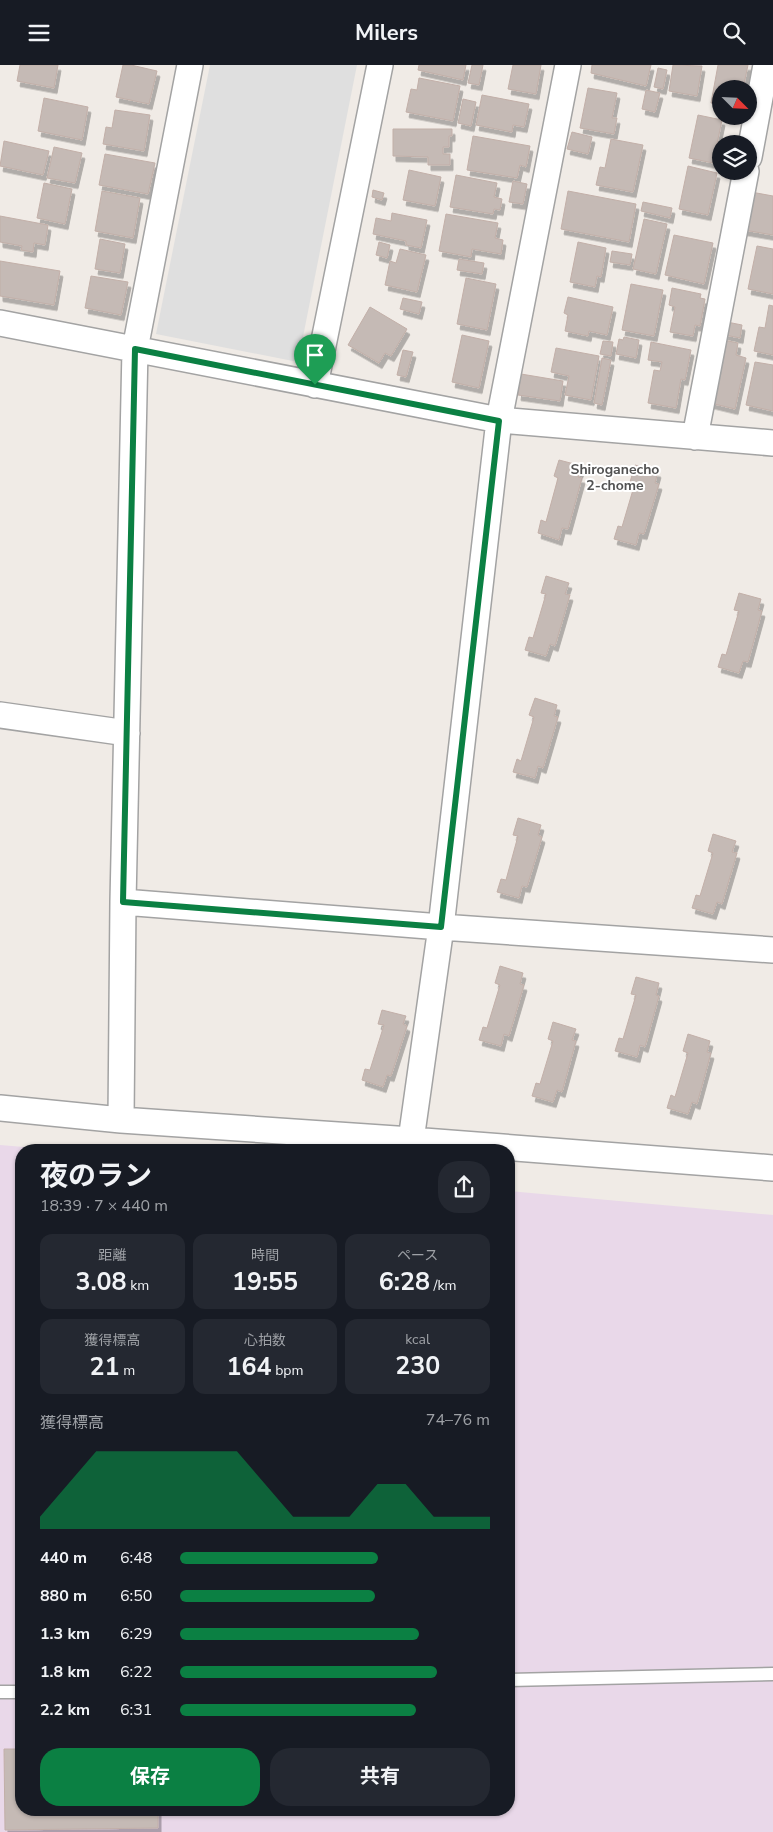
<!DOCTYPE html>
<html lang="ja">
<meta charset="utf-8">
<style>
body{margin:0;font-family:"Nunito Sans","Noto Sans JP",sans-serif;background:#242831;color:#f1f3f6;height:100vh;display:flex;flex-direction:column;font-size:19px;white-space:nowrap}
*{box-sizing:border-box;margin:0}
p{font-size:16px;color:#9ea1a6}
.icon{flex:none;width:28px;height:28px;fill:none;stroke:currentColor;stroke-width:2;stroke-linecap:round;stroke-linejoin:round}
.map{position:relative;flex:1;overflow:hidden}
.details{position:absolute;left:15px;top:1079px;width:500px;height:672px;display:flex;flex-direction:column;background:#171b24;border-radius:20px;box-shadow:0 1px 4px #0004}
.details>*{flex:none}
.needle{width:32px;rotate:114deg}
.tools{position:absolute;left:712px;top:15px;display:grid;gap:10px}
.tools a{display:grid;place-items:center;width:45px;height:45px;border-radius:50%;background:#171b24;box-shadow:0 1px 4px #0004;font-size:25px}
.pin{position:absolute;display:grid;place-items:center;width:42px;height:42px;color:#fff;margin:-51px -21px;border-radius:50% 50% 50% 0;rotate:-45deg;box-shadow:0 0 5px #0007}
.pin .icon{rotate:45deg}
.round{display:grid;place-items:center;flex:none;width:52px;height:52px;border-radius:20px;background:#242831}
.overview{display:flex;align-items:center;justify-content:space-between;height:85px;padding:0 25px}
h1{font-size:28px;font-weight:700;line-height:38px}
.metrics{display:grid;grid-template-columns:repeat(3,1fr);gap:8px;height:85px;padding:5px 25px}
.metrics div{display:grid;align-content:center;border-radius:12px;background:#242831;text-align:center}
.metrics b{font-size:25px;font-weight:700}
.metrics small{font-size:14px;font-weight:400}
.metrics p{font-size:14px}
.chart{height:140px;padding:10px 25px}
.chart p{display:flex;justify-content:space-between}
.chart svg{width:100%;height:90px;margin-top:5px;fill:#0b8043;opacity:.7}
.cta{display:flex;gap:10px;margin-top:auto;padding:10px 25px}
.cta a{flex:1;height:58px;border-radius:20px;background:#0b8043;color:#fff;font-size:20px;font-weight:700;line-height:58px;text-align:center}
.cta a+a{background:#242831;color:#f1f3f6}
ul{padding:0 25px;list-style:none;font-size:16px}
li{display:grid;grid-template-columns:80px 60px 1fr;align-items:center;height:38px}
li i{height:12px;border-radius:6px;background:#0b8043}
header{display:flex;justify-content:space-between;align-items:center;height:65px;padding:0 25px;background:#171b24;font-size:22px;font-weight:700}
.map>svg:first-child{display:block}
.industrial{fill:#e9d8e9}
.parking{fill:#dfdfdf}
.building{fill:#c5bab5;stroke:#c2afa8;filter:url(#shadow)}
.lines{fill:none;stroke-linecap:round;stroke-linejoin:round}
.lane-casing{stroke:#a3a3a3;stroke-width:15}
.street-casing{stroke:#a3a3a3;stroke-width:28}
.lane{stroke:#fff;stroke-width:12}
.street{stroke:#fff;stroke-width:25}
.route-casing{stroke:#fff;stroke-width:10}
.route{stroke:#0b8043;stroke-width:6}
.labels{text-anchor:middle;stroke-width:4;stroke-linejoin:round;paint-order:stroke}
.neighbourhood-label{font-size:14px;font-weight:bold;fill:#525252;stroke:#fff}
</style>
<header><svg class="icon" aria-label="menu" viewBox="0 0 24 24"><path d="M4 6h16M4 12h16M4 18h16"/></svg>Milers<svg class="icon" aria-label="search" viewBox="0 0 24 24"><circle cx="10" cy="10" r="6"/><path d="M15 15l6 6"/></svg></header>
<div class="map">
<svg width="773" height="1767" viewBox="0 0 773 1767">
<defs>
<filter id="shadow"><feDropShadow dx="3" dy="5.5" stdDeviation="0" flood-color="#0004"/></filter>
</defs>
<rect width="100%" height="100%" fill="#f0ebe6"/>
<path class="industrial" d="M0,1080L60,1085H21V1745H509V1126L773,1150V1767H0Z"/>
<path class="parking" d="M210,0H357L298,297L156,269Z"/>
<path class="building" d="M20,0H58L54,23L17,16Z
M123,0H131L157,6L149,39L116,32Z
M419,0H466L463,15L418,5Z
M472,0H483L479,20L468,18Z
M513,0H541L536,29L508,24Z
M592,0H651L646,21L591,8Z
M673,0L702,1L697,31L669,26Z
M718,0H748L743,24H721V40L711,38Z
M658,3L667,5L663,24L654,22Z
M419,13L460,21L453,56L406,47L411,24L417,25Z
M588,23L617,28L612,53H617L614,69L580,63Z
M646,25L660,28L655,47L642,44Z
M482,30L529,39L524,62L513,60L512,67L476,60Z
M44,33L88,42L82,75L38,66Z
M463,34L476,37L471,61L458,58Z
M115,45L150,50L144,86L103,79L106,62L112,63Z
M698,50L722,55L713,98L689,93Z
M393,64H452V71H449V82H443V89H450V100H428V92L393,91Z
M572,67L592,72L588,89L567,84Z
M473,71L530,81L526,102L520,100L517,113L467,105Z
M611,74L643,80L633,127L596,120L600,102L605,103Z
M4,76L49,86L43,110L0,101Z
M54,82L82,88L75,118L47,113Z
M105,89L155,98L148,129L99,120Z
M688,101L717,108L708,150L679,144Z
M409,105L441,112L435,141L403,135Z
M456,110L497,118L494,132L502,134L500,145L494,144L493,149L450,142Z
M513,116L527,119L523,139L509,137Z
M44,118L72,124L65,159L37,153Z
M373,125L384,128L382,135L372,132Z
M102,126L140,133L133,173L95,166Z
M568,126L636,139L629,177L561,164Z
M751,127L773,131V170L744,165Z
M643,137L672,143L670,153L641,146Z
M392,148L427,155L421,183L406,180V176L373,169L376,153L391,156Z
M446,149L498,158L495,173L503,175L501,189L472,184L471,192L439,186Z
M0,151L48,160L45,180L34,178L33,187L21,185L22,181L0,177Z
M644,154L667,159L656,209L633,204Z
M674,170L713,178L704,219L665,210Z
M100,174L125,179L120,208L95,204Z
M379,177L390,180L387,193L376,190Z
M578,177L606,183L601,212L597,211L595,222L570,217Z
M757,181L773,184V229L748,224Z
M400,184L426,190L417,227L385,220L390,196L396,198Z
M612,186L632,189L630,200L610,197Z
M459,194L484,198L482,209L457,205Z
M0,196L60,206L54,240L0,231Z
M91,211L128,217L121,250L85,243Z
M466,213L496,219L487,265L457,259Z
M631,219L663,225L654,271L622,265Z
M672,223L701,229L700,233L705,234L700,261L695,260L693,271L670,267L675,242L669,240Z
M568,232L613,242L607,270L589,266L588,271L565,266L568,250L564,248Z
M403,233L422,237L419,249L400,244Z
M769,240L773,241V290L754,286L759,262L765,263Z
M370,242L407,264L391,291L385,288L379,298L348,280Z
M727,257L742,260L740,273L725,270Z
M462,270L489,276L479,323L452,317Z
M624,272L639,275L636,293L616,289L619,274L623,275Z
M719,274L738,278L736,290L746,293L735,344L706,337Z
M603,276L613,277L611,291L600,289Z
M651,277L691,285L685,315L681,314L676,343L648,338L654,305L660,306L662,297L648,295Z
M556,283L599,291L591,335L565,330L569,311L551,307Z
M403,285L413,287L406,312L397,310Z
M602,293L611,295L602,340L594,338Z
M755,297L773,300V346L746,340Z
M521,309L563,316L560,336L518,330Z
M559,395L582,401L578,412L582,413L568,464L562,463L559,475L538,468L541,455L546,457L558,413L554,411Z
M635,400L658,407L655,418L659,419L644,469L639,468L636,480L614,474L618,461L622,462L635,418L630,417Z
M546,511L569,518L565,529L570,530L555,581L550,579L546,591L525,585L529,572L533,573L546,529L541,528Z
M739,528L761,534L758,545L762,546L748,597L743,596L739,608L718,602L722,589L726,590L739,546L734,545Z
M535,633L557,640L554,651L558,652L543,703L538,701L535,713L513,707L517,694L521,696L534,652L529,650Z
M518,753L541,760L538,770L542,772L527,822L522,821L519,833L497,827L501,814L506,815L518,771L513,770Z
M713,769L736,776L732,787L737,788L722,839L717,837L713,849L692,843L696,830L700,831L713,788L708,786Z
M500,901L523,908L520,919L524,920L509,971L504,969L501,981L479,975L483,962L487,963L500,920L495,918Z
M636,912L659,918L656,930L659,931L645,982L640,980L637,992L615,986L619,973L623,974L636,930L631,929Z
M382,945L406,951L403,959L407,961L391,1011L387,1010L383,1022L362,1015L365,1004L370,1005L384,960L378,959Z
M553,957L576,964L572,975L576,976L562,1027L557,1025L553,1037L532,1031L536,1018L540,1019L553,976L548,974Z
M688,969L710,976L707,987L711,988L697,1039L692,1037L688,1049L667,1043L671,1030L675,1032L688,988L683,986Z
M4,1684H21V1745H158V1763L5,1765Z"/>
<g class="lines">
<defs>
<path id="lane" d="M509,1615L773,1609
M0,1627H21"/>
<path id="street" d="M749,92L766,0
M0,258L499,355L773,378
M315,320L380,0
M695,372L746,106
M0,650L127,668
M123,837L441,862L773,885
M0,1043L121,1055L411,1075L773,1103
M121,1055L123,837L135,284L190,0
M411,1075L441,862L499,355L568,0"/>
</defs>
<use href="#lane" class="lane-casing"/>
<use href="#street" class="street-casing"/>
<use href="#lane" class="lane"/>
<use href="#street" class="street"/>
</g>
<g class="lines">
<defs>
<path id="route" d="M135,284L499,356L441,862L123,837Z"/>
</defs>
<use href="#route" class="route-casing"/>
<use href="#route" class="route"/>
</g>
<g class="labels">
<g class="neighbourhood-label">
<text x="615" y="409">Shiroganecho<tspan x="615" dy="16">2-chome</tspan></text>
</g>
</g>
</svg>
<div class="tools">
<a><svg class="needle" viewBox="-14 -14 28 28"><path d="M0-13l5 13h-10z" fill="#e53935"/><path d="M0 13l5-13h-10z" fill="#9ea1a6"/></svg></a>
<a><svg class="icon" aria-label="layers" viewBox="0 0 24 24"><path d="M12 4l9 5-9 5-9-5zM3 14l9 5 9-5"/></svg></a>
</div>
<div class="pin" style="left:315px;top:320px;background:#1e9e55"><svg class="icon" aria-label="arrive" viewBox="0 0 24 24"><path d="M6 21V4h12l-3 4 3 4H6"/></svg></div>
<section class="details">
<div class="overview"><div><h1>夜のラン</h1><p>18:39 · 7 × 440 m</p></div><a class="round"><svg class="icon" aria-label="share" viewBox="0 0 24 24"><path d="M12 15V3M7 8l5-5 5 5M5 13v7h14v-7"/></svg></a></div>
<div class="metrics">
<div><p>距離</p><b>3.08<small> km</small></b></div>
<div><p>時間</p><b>19:55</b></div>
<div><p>ペース</p><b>6:28<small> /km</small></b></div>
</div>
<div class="metrics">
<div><p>獲得標高</p><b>21<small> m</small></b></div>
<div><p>心拍数</p><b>164<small> bpm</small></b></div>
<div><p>kcal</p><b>230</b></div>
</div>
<div class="chart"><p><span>獲得標高</span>74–76 m</p>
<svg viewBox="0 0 160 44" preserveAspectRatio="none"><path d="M0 44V38L10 22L20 6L30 6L40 6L50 6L60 6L70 6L80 22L90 38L100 38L110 38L120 22L130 22L140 38L150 38L160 38V44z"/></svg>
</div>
<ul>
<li><b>440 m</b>6:48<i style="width:64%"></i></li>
<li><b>880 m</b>6:50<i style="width:63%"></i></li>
<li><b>1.3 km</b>6:29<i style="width:77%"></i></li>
<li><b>1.8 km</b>6:22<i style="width:83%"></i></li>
<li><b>2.2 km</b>6:31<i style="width:76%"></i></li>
</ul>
<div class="cta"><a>保存</a><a>共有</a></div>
</section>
</div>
